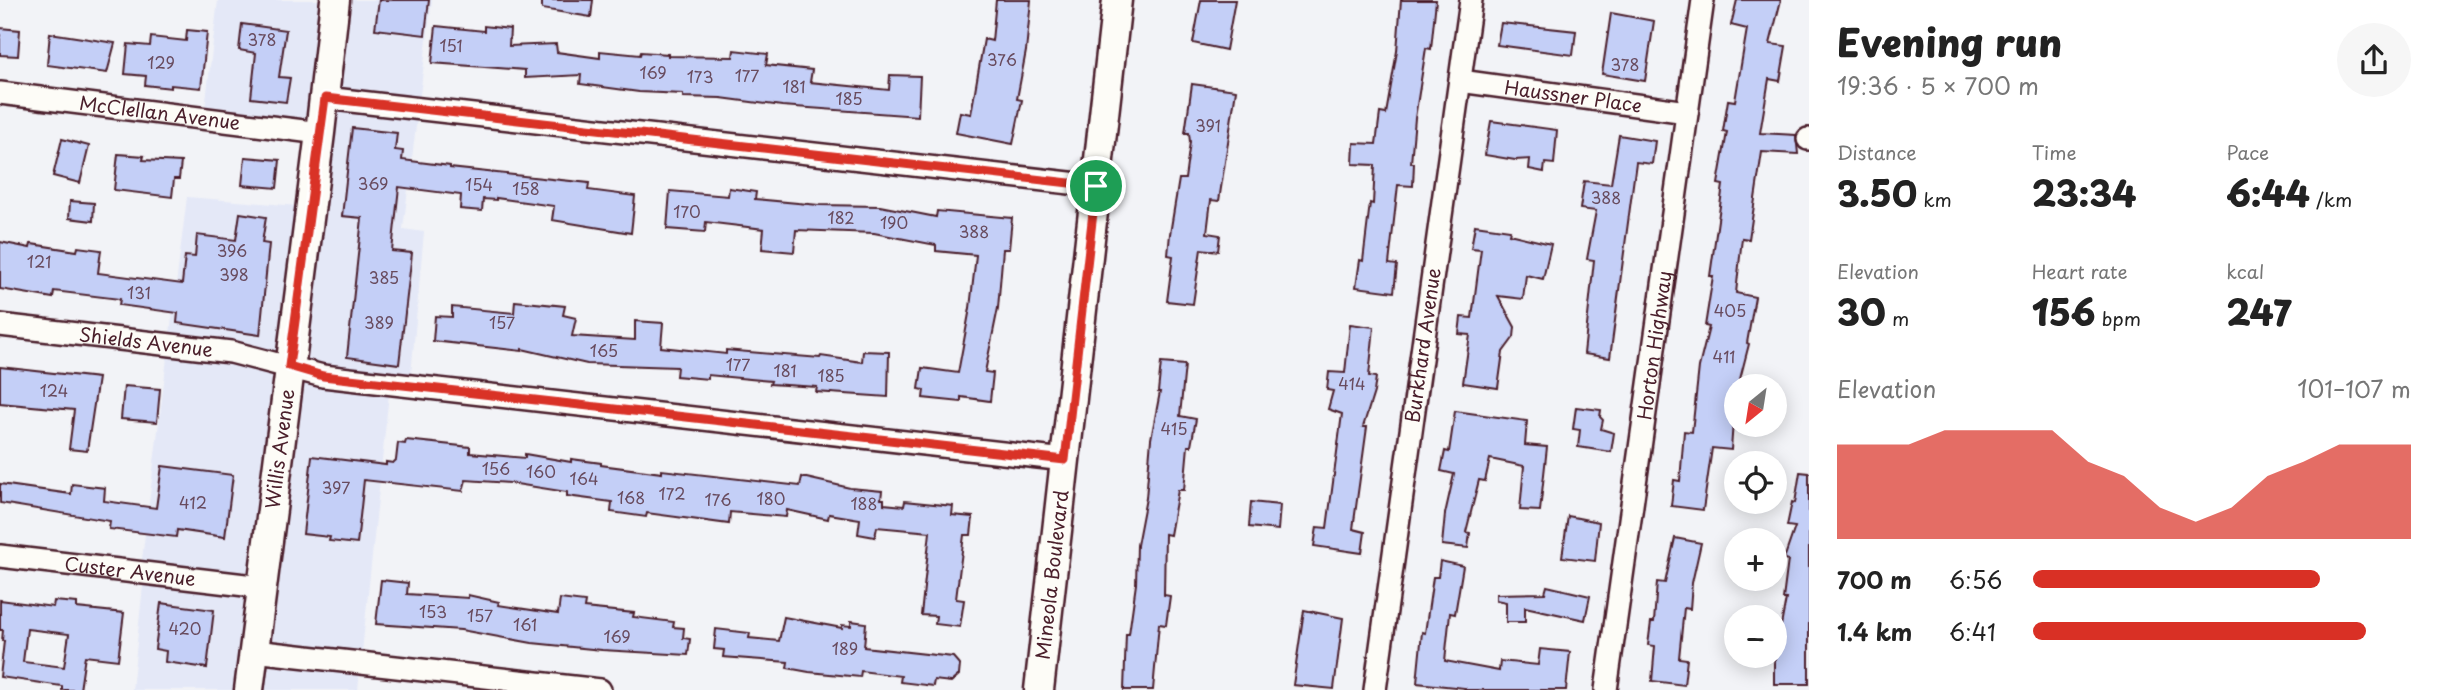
<!DOCTYPE html>
<meta charset="utf-8">
<style>
body{margin:0;font-family:"Playpen Sans",sans-serif;background:#f6f6f6;color:#222;height:100vh;display:flex;flex-direction:column;font-size:26px;white-space:nowrap}
*{box-sizing:border-box;margin:0}
p{font-size:23px;color:#767676}
.icon{flex:none;width:38px;height:38px;fill:none;stroke:currentColor;stroke-width:2;stroke-linecap:round;stroke-linejoin:round}
.map{position:relative;flex:1;overflow:hidden}
.drawer{display:flex;flex-direction:column;background:#fff;width:630px}
.drawer>*{flex:none}
.needle{width:46px;rotate:210deg}
.tools{position:absolute;left:1724px;top:374px;display:grid;gap:14px}
.tools a{display:grid;place-items:center;width:63px;height:63px;border-radius:50%;background:#fff;box-shadow:0 4px 18px #0003;font-size:35px}
.pin{position:absolute;display:grid;place-items:center;width:60px;height:60px;color:#fff;margin:-30px;border:4px solid #fff;border-radius:50%;box-shadow:0 2px 7px #0007}
.round{display:grid;place-items:center;flex:none;width:74px;height:74px;border-radius:37px;background:#f6f6f6}
.headline{display:flex;align-items:center;justify-content:space-between;height:119px;padding:0 28px}
h1{font-size:38px;font-weight:800;line-height:52px}
.metrics{display:grid;grid-template-columns:repeat(3,1fr);gap:10px;height:119px;padding:7px 28px}
.metrics div{display:grid;align-content:center}
.metrics b{font-size:35px;font-weight:800}
.metrics small{font-size:19px;font-weight:400}
.metrics p{font-size:19px}
.chart{height:196px;padding:14px 28px}
.chart p{display:flex;justify-content:space-between}
.chart svg{width:100%;height:126px;margin-top:7px;fill:#d93025;opacity:.7}
ul{padding:0 28px;list-style:none;font-size:23px}
li{display:grid;grid-template-columns:112px 84px 1fr;align-items:center;height:52px}
li i{height:18px;border-radius:9px;background:#d93025}
main{display:flex;flex:1;min-height:0}
.map>svg:first-child{display:block}
.built{fill:#e4e8f7}
.building{fill:#c4cff7;stroke:#4a1f2b;stroke-width:2;fill-rule:evenodd}
.lines{fill:none;stroke-linecap:round;stroke-linejoin:round}
.street-casing{stroke:#4a1f2b;stroke-width:26}
.secondary-casing{stroke:#4a1f2b;stroke-width:33}
.street{stroke:#fdfcf7;stroke-width:21}
.secondary{stroke:#fdfcf7;stroke-width:28}
.route-casing{stroke:#fff;stroke-width:14}
.route{stroke:#d93025;stroke-width:9}
.labels{text-anchor:middle;stroke-width:7;stroke-linejoin:round;paint-order:stroke}
.number-label{font-size:16px;fill:#684b5e}
.street-label{font-size:19px;fill:#4a1f2b;stroke:#fdfcf7}
</style>
<main>
<div class="map">
<svg width="1809" height="690" viewBox="0 0 1809 690">
<rect width="100%" height="100%" fill="#f2f3f7"/>
<filter id="ink" filterUnits="userSpaceOnUse"><feTurbulence type="fractalNoise" baseFrequency=".0143" numOctaves="2"/><feDisplacementMap in="SourceGraphic" scale="14" xChannelSelector="R" yChannelSelector="G"/><feConvolveMatrix kernelMatrix="1 2 1 2 8 2 1 2 1" color-interpolation-filters="sRGB"/></filter>
<g filter="url(#ink)">
<path class="built" d="M218,0H432L403,229L424,232L410,386L390,384L358,690H132L144,576L140,575L187,197L310,207L320,135L204,117Z"/>
<path class="building" d="M379,0H429L425,35L375,29Z
M542,0H593L591,17L542,9Z
M996,0H1031L1026,51L1017,99L1022,100L1013,144L956,133L960,112L971,114L984,39L992,41Z
M1201,0H1235L1226,50L1193,43Z
M1401,0H1436L1431,49L1426,48L1415,118L1411,163H1414L1413,186L1398,185L1389,264L1397,265L1394,292L1356,287L1360,260L1363,261L1370,203L1373,204L1375,165L1353,164L1354,143L1376,144L1380,113L1386,114L1397,51Z
M1737,0H1781L1770,44L1786,46L1780,81L1769,79L1760,133L1796,135L1798,154L1762,152L1749,239L1742,238L1736,293L1755,297L1747,343L1749,344L1738,387H1736V422L1733,421L1731,450L1712,448L1703,510L1671,506L1674,480L1680,481L1684,431L1692,432L1699,367L1709,327L1705,326L1713,276H1710L1723,185L1718,184L1727,132L1723,131L1728,100L1735,101L1747,29L1731,25Z
M1611,13L1654,21L1645,81L1602,74Z
M1501,23L1576,31L1573,55L1497,45Z
M242,24L286,30L279,77L290,78L286,102L251,98L256,53L239,50Z
M436,26L484,31V26L510,29L509,46L556,44L557,52L600,58V51L640,55L641,52L668,54V56L733,57L734,50L768,54L766,65L812,70L810,82L889,90L890,75L920,76L918,116L782,106L721,98L683,97V94L639,92L580,84L581,75L525,78V70L432,63Z
M0,28L20,30L18,56L0,55Z
M187,30L207,32L201,88L171,85V88L145,85L146,76L125,74L128,44L150,46L151,37L186,41Z
M50,33L115,43L107,73L47,65Z
M1192,84L1236,90L1219,201L1211,200L1207,233L1220,235L1218,251L1201,249L1193,304L1167,301L1173,256L1168,255L1170,234L1179,179H1185L1190,142L1189,133H1185Z
M1491,121L1557,130L1554,164L1545,163L1544,172L1529,169L1530,159L1515,160L1485,155Z
M352,128L397,133L395,150L403,151L402,160L450,166V168L589,183L588,190L635,196L631,233L552,220L554,206L496,198V200L483,199L482,211L460,209L461,195L399,187L392,251L412,253L399,364L347,357L362,218L342,216Z
M1619,135L1655,141L1652,164L1636,162L1610,358L1584,354L1594,260L1587,259L1596,211L1580,209L1584,181L1611,184Z
M62,139L89,146L80,183L53,176Z
M118,154L144,156L143,160L181,162L179,179H174L172,197L114,190Z
M245,157L280,160L277,188L242,185Z
M729,188L756,192L755,199L819,205L880,206L936,217L937,211L1012,218L1009,249H1003L998,308L985,372L993,373L990,401L961,397V402L923,398L924,390L919,389L922,368L958,373L970,308L976,255L936,251V245L874,233L796,230L794,252L762,249L764,229L706,222L705,232L667,229L670,191L728,196Z
M70,201L94,203L93,221L69,218Z
M240,213L266,217L262,243L269,244L260,335L177,323L178,313L119,305L120,299L54,291L53,298L0,289V242L30,248L31,244L77,251L78,247L101,250L98,273L182,284L185,256L195,257L197,235L236,240Z
M1475,225L1510,230L1509,234L1551,244L1543,279L1526,275L1523,299L1498,296L1515,327L1514,337L1503,352L1498,388L1463,383L1470,335L1459,334L1461,317L1472,318L1481,249L1471,248Z
M515,301L565,306L563,315L576,318L572,336L635,340V321L663,323L661,347L726,354V350L820,358L821,356L862,362L863,351L889,352L888,397L816,392L817,387L770,384L771,381L708,375V379L676,376L677,367L587,364L522,349V351L433,341L435,316L452,317V307L514,313Z
M1350,324L1374,327L1369,376L1376,377L1374,392L1363,427H1367L1353,529L1365,532L1362,553L1314,546L1317,527L1327,528L1342,414L1328,409L1333,391L1327,390L1329,372L1345,373Z
M1161,363L1185,365L1180,416L1196,419L1191,446H1188L1184,490H1178L1170,535L1165,534L1164,595L1170,596L1166,625L1159,624L1153,690H1124L1126,634H1129L1136,584L1137,545L1146,498L1151,439L1160,392H1158Z
M0,367L98,378L87,451L69,449L74,410L0,403Z
M124,386L160,389L157,422L121,419Z
M1576,407L1601,410L1600,417L1603,420L1601,429L1614,433L1611,452L1578,447L1580,430L1573,429Z
M1455,411L1527,421L1525,445L1547,447L1540,511L1520,510L1524,466L1490,459L1485,481L1479,480L1466,532L1470,533L1468,548L1442,545L1445,514L1454,474L1441,471L1445,451L1449,452Z
M406,440L470,447V453L525,458V454L571,462V459L601,463V465L662,473V470L800,486L802,477L850,488L882,491L881,499H884V504L904,506L905,501L953,506L952,515L973,517L971,535H964L956,599L964,600L960,627L935,624L936,616L921,615L930,532L877,527L875,537L858,534L860,519L829,514L828,519L787,510L786,517L730,512L729,524L647,513L646,517L611,512L612,502L567,496V492L510,483L466,480L463,491L364,480L357,544L329,541L330,537L303,534L312,456L386,465V462L393,463L396,460L398,443L405,444Z
M162,466L233,475L225,537L177,530L176,537L109,529L110,521L0,503V484L71,494L72,484L105,488L104,501L156,508Z
M1800,472L1809,473V684H1774V663L1786,599H1783L1788,560L1784,559L1795,527L1787,526L1792,502L1795,503Z
M1251,502L1280,505L1278,530L1249,527Z
M1568,516L1599,522L1595,561L1562,557Z
M1675,538L1701,543L1692,583L1690,609L1684,608L1679,658L1687,659L1684,685L1652,681L1655,646L1648,645L1651,622H1654L1657,582L1665,583Z
M1440,561L1463,566L1455,614L1450,613L1445,661L1499,671L1500,661L1538,665L1540,649L1570,652L1566,690H1464L1465,688L1417,683L1422,632L1425,633L1433,577H1438Z
M381,580L408,583L407,594L468,598V595L499,602L498,605L558,614L560,599L585,602L584,608L634,613L633,617L674,622L673,627L684,628L683,638L690,639L688,655L602,650L532,643L461,630L376,624Z
M1547,586L1590,596L1585,620L1525,607V622H1506V602L1496,600V594L1545,593Z
M0,600L53,607L54,601L77,603V608L124,613L118,660L85,656L80,690H62V686L0,677L4,641H2L3,630H0ZM27,629L69,634L64,667L23,662Z
M161,603L214,610L207,668L165,662L166,651L155,649Z
M1304,610L1343,618L1334,689L1293,685Z
M784,617L842,628V625L851,626V621L866,623L864,647L953,657L960,665L959,675L951,682L934,680L933,686L900,682L901,676L861,671L860,677L809,672L787,668L788,662L723,657L724,650L714,649L716,629L750,633L749,638L779,641Z"/>
<g class="lines">
<defs>
<g id="street">
<path id="s1" d="M1460,81L1687,112"/>
<path id="s2" d="M0,93L320,133"/>
<path d="M325,98L1096,186"/>
<path d="M1808,139H1809"/>
<path id="s3" d="M0,325L231,352L323,376L1065,460"/>
<path id="s4" d="M0,556L262,587"/>
<path d="M254,651L600,690"/>
<path id="s5" d="M1375,690L1471,0"/>
<path id="s6" d="M1606,690L1703,0"/>
</g>
<g id="secondary">
<path id="s7" d="M249,690L320,133L335,0"/>
<path id="s8" d="M1039,690L1117,0"/>
</g>
</defs>
<use href="#street" class="street-casing"/>
<use href="#secondary" class="secondary-casing"/>
<use href="#street" class="street"/>
<use href="#secondary" class="secondary"/>
</g>
</g>
<g class="lines" filter="url(#ink)">
<defs>
<path id="route" d="M325,98L1096,186L1065,460L323,376L289,366Z"/>
</defs>
<use href="#route" class="route-casing"/>
<use href="#route" class="route"/>
</g>
<g class="labels">
<g class="number-label">
<text x="262" y="46">378</text>
<text x="451" y="52">151</text>
<text x="1002" y="66">376</text>
<text x="161" y="69">129</text>
<text x="1625" y="71">378</text>
<text x="653" y="79">169</text>
<text x="747" y="82">177</text>
<text x="700" y="83">173</text>
<text x="794" y="93">181</text>
<text x="849" y="105">185</text>
<text x="1208" y="132">391</text>
<text x="373" y="190">369</text>
<text x="479" y="191">154</text>
<text x="526" y="195">158</text>
<text x="1606" y="204">388</text>
<text x="687" y="218">170</text>
<text x="841" y="224">182</text>
<text x="894" y="229">190</text>
<text x="974" y="238">388</text>
<text x="232" y="257">396</text>
<text x="39" y="268">121</text>
<text x="234" y="281">398</text>
<text x="384" y="284">385</text>
<text x="139" y="299">131</text>
<text x="1730" y="317">405</text>
<text x="379" y="329">389</text>
<text x="502" y="329">157</text>
<text x="604" y="357">165</text>
<text x="1724" y="363">411</text>
<text x="738" y="371">177</text>
<text x="785" y="377">181</text>
<text x="831" y="382">185</text>
<text x="1352" y="390">414</text>
<text x="54" y="397">124</text>
<text x="1174" y="435">415</text>
<text x="496" y="475">156</text>
<text x="541" y="478">160</text>
<text x="584" y="485">164</text>
<text x="336" y="494">397</text>
<text x="672" y="500">172</text>
<text x="631" y="504">168</text>
<text x="771" y="505">180</text>
<text x="718" y="506">176</text>
<text x="193" y="509">412</text>
<text x="864" y="510">188</text>
<text x="433" y="618">153</text>
<text x="480" y="622">157</text>
<text x="525" y="631">161</text>
<text x="185" y="635">420</text>
<text x="617" y="643">169</text>
<text x="845" y="655">189</text>
</g>
<g class="street-label">
<text dy="7" stroke="none"><textPath href="#s1" startOffset="114">Haussner Place</textPath></text>
<text dy="7" stroke="none"><textPath href="#s2" startOffset="161">McClellan Avenue</textPath></text>
<text dy="7" stroke="none"><textPath href="#s3" startOffset="147">Shields Avenue</textPath></text>
<text dy="7" stroke="none"><textPath href="#s5" startOffset="348">Burkhard Avenue</textPath></text>
<text dy="7" stroke="none"><textPath href="#s6" startOffset="348">Horton Highway</textPath></text>
<text dy="7" stroke="none"><textPath href="#s7" startOffset="243">Willis Avenue</textPath></text>
<text dy="7" stroke="none"><textPath href="#s4" startOffset="131">Custer Avenue</textPath></text>
<text dy="7" stroke="none"><textPath href="#s8" startOffset="116">Mineola Boulevard</textPath></text>
</g>
</g>
</svg>
<div class="tools">
<a><svg class="needle" viewBox="-14 -14 28 28"><path d="M0-13l5 13h-10z" fill="#e53935"/><path d="M0 13l5-13h-10z" fill="#767676"/></svg></a>
<a><svg class="icon" aria-label="locate" viewBox="0 0 24 24"><circle cx="12" cy="12" r="6"/><path d="M12 2v4M12 18v4M2 12h4M18 12h4"/></svg></a>
<a>+</a>
<a>−</a>
</div>
<div class="pin" style="left:1096px;top:186px;background:#1e9e55"><svg class="icon" aria-label="arrive" viewBox="0 0 24 24"><path d="M6 21V4h12l-3 4 3 4H6"/></svg></div>
</div>
<section class="drawer">
<div class="headline"><div><h1>Evening run</h1><p>19:36 · 5 × 700 m</p></div><a class="round"><svg class="icon" aria-label="share" viewBox="0 0 24 24"><path d="M12 15V3M7 8l5-5 5 5M5 13v7h14v-7"/></svg></a></div>
<div class="metrics">
<div><p>Distance</p><b>3.50<small> km</small></b></div>
<div><p>Time</p><b>23:34</b></div>
<div><p>Pace</p><b>6:44<small> /km</small></b></div>
</div>
<div class="metrics">
<div><p>Elevation</p><b>30<small> m</small></b></div>
<div><p>Heart rate</p><b>156<small> bpm</small></b></div>
<div><p>kcal</p><b>247</b></div>
</div>
<div class="chart"><p><span>Elevation</span>101–107 m</p>
<svg viewBox="0 0 160 44" preserveAspectRatio="none"><path d="M0 44V11L10 11L20 11L30 6L40 6L50 6L60 6L70 17L80 22L90 33L100 38L110 33L120 22L130 17L140 11L150 11L160 11V44z"/></svg>
</div>
<ul>
<li><b>700 m</b>6:56<i style="width:76%"></i></li>
<li><b>1.4 km</b>6:41<i style="width:88%"></i></li>
</ul>
</section>
</main>
